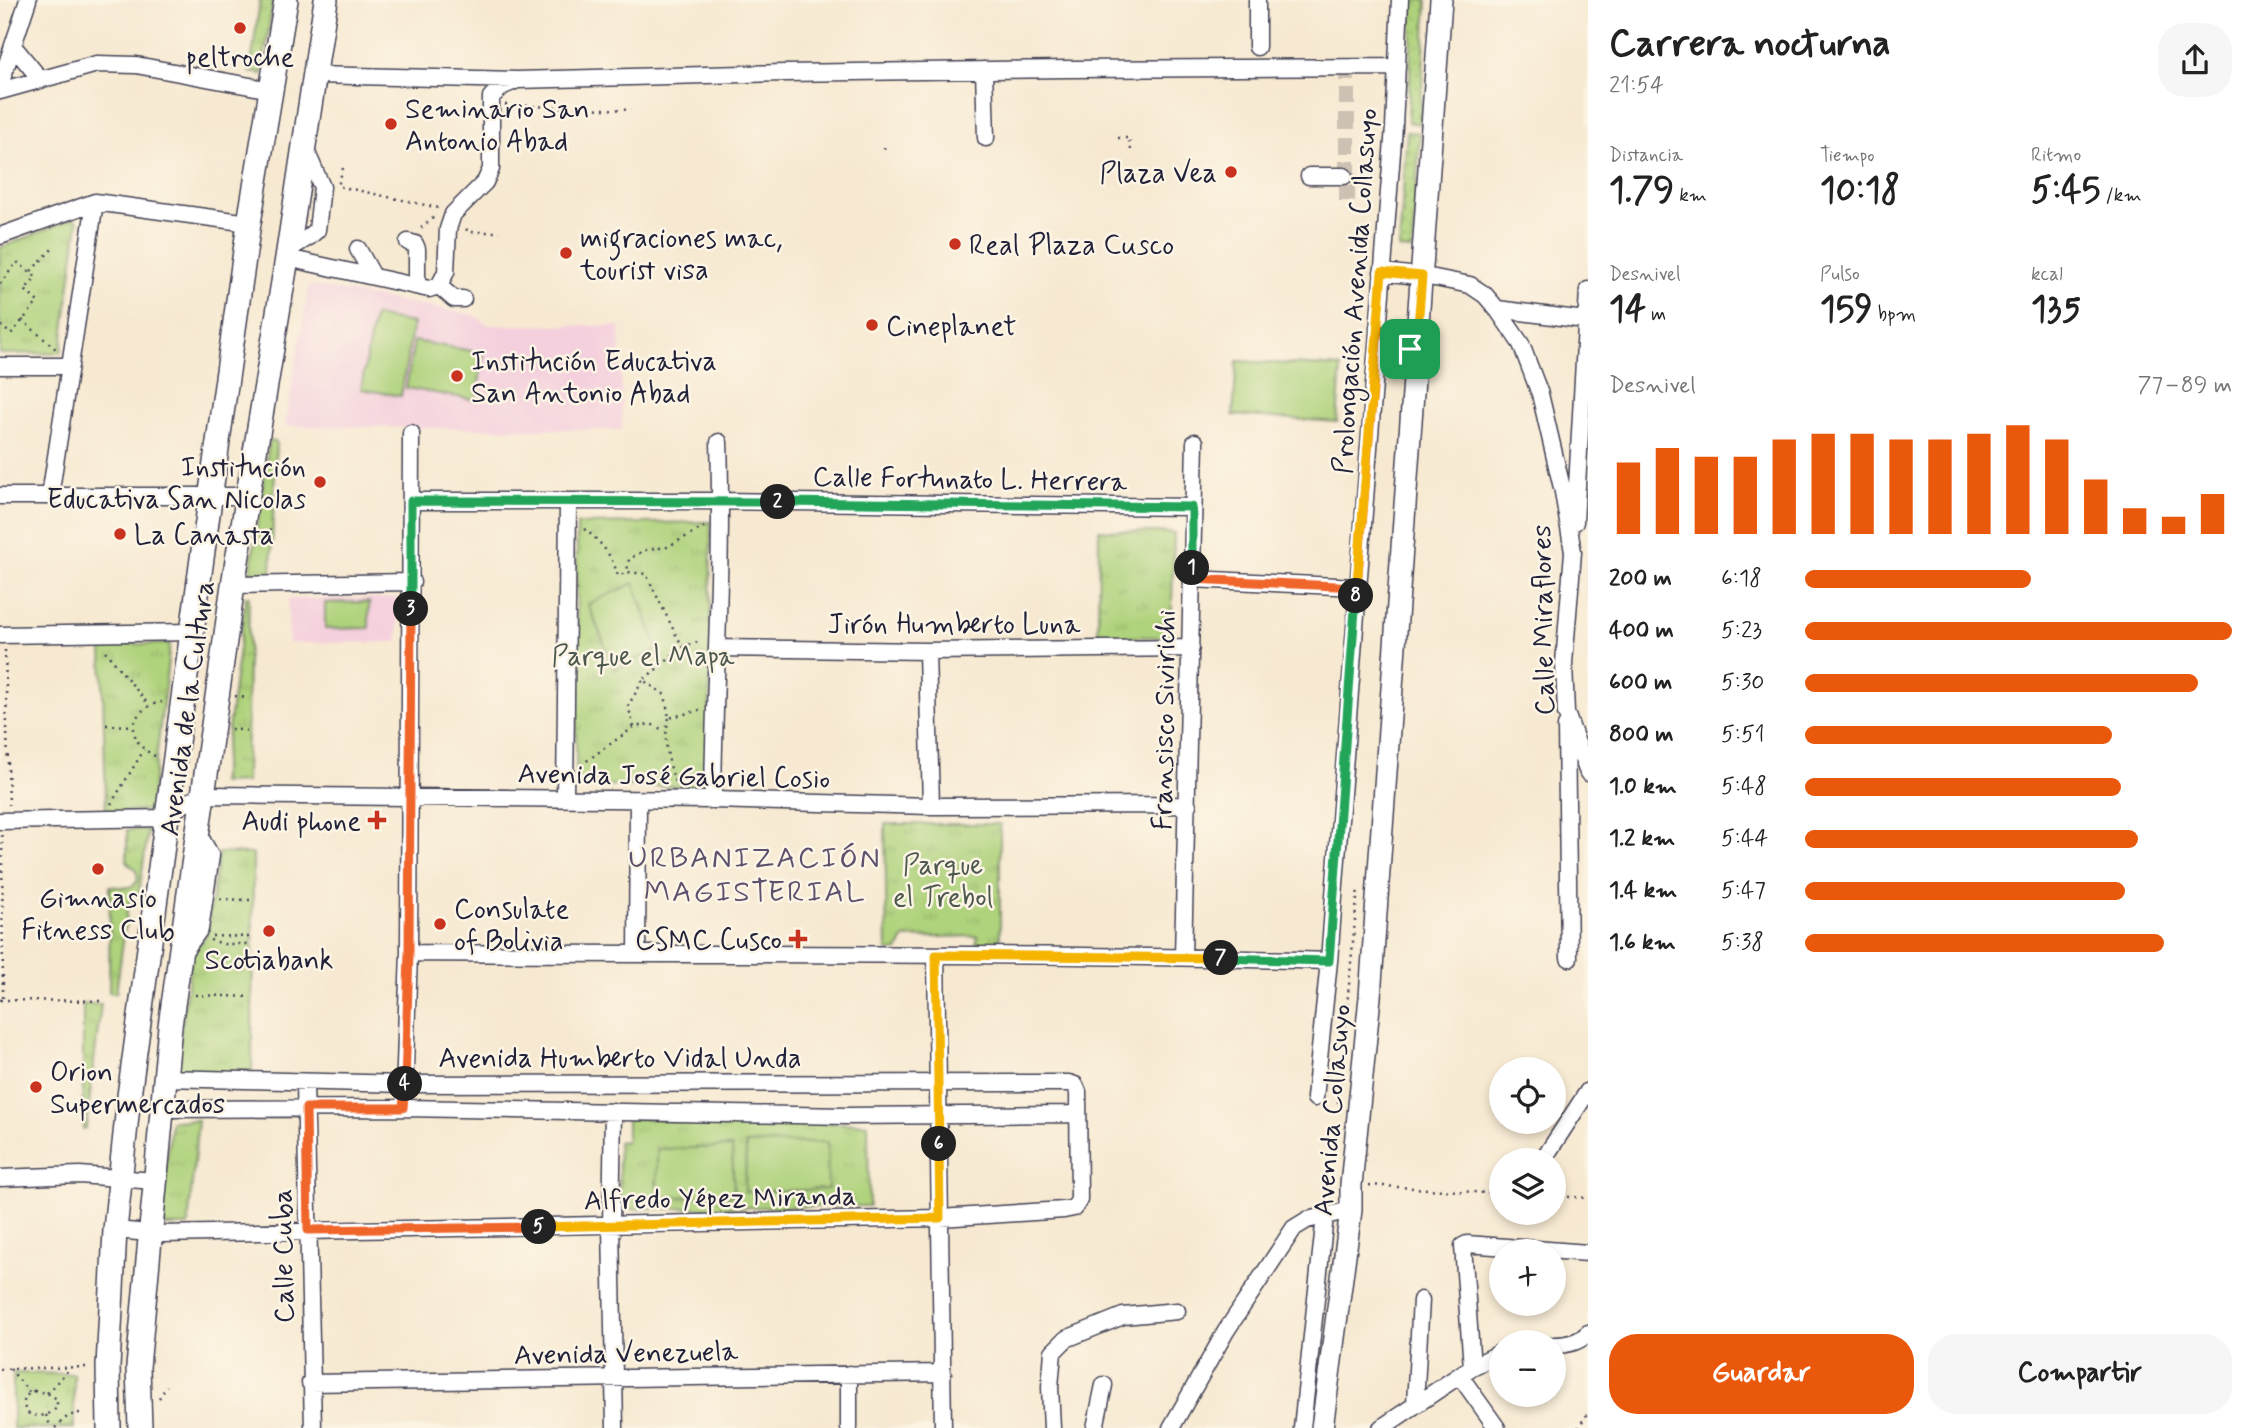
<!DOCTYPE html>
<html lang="es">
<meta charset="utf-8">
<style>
body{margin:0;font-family:Mynerve,sans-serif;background:#f6f6f6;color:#222;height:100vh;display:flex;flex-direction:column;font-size:26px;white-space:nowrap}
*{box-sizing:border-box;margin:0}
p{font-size:23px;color:#767676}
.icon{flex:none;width:38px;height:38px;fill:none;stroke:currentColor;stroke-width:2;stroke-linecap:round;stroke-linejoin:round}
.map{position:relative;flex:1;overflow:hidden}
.sheet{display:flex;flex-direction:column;background:#fff;width:665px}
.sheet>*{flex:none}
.fabs{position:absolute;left:1489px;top:1057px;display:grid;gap:14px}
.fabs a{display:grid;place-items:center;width:77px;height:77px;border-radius:50%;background:#fff;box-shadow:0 4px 10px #0003;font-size:35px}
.pin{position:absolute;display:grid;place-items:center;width:60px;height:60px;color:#fff;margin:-30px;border-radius:14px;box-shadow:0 4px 10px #0006}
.km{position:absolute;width:35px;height:35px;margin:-18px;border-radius:50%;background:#222;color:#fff;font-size:19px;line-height:35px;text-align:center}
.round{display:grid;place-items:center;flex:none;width:74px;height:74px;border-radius:28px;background:#f6f6f6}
.head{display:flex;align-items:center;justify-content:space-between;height:119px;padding:0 21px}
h1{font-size:38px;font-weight:700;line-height:52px}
.metrics{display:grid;grid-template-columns:repeat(3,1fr);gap:10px;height:119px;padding:7px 21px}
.metrics div{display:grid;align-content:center}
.metrics b{font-size:35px;font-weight:700}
.metrics small{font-size:19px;font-weight:400}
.metrics p{font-size:19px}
.chart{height:196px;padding:14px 21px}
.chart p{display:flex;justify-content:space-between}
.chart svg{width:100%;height:126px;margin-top:7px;stroke:#ea580c;stroke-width:6}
.button{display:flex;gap:14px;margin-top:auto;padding:14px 21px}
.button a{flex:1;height:80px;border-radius:28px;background:#ea580c;color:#fff;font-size:28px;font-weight:700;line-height:80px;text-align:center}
.button a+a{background:#f6f6f6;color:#222}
ul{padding:0 21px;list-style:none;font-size:23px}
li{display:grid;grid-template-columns:112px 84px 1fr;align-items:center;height:52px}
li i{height:18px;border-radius:9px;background:#ea580c}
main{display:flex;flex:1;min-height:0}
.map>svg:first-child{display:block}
.built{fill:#f4cfdd}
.grass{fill:url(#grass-dots);stroke:#687a5b;stroke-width:2}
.park{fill:url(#park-tufts);stroke:#687a5b;stroke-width:2}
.pitch{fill:#afd27b;stroke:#687a5b;stroke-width:2}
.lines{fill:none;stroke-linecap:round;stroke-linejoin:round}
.minor-tunnel{stroke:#ccc1b3;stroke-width:16;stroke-dasharray:16 8;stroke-linecap:butt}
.minor-casing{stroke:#424052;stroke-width:19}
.major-casing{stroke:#424052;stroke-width:24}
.highway-casing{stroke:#424052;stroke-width:26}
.path{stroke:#424052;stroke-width:2.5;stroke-dasharray:2 5;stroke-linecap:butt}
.minor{stroke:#fff;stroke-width:16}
.major{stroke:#fff;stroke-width:21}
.highway{stroke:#fff;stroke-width:23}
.split-1-casing{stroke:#fff;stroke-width:14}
.split-2-casing{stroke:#fff;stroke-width:14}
.split-3-casing{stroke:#fff;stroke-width:14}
.split-4-casing{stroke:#fff;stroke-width:14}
.split-5-casing{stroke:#fff;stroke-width:14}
.split-6-casing{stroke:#fff;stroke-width:14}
.split-7-casing{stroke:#fff;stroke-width:14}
.split-8-casing{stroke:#fff;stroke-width:14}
.split-9-casing{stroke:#fff;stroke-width:14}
.split-1{stroke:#f0652b;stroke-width:9}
.split-2{stroke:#22a559;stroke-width:9}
.split-3{stroke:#22a559;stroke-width:9}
.split-4{stroke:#f0652b;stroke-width:9}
.split-5{stroke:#f0652b;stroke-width:9}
.split-6{stroke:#f5b400;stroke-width:9}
.split-7{stroke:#f5b400;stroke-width:9}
.split-8{stroke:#22a559;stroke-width:9}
.split-9{stroke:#f5b400;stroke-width:9}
.poi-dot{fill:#c8321e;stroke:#fcf5e5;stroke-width:2.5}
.labels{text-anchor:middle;stroke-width:5;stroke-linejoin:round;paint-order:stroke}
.poi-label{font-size:28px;fill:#22223b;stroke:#fcf5e5;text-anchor:start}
.street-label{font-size:28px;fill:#22223b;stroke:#fcf5e5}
.park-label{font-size:28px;fill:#4c574e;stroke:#fcf5e5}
.neighbourhood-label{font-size:30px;letter-spacing:2px;fill:#5d516e;stroke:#fcf5e5}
</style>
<main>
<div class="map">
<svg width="1588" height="1428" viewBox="0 0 1588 1428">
<defs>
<pattern id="grass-dots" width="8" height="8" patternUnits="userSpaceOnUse" patternTransform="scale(1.75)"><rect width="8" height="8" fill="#afd27b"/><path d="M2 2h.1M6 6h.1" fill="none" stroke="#96b46b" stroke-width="1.8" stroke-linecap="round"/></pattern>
<pattern id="park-tufts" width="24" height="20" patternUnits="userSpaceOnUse" patternTransform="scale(1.75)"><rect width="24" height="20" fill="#afd27b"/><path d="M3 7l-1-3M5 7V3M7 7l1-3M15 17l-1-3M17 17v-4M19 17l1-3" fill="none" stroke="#96b46b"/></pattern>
</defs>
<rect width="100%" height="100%" fill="#fcf5e5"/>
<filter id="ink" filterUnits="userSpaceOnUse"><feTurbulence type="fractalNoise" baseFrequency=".0143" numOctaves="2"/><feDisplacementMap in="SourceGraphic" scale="14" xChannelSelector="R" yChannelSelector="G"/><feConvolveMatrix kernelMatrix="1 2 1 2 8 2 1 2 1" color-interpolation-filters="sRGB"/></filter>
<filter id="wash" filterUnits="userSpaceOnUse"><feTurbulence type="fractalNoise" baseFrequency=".00686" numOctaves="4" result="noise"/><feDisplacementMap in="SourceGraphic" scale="28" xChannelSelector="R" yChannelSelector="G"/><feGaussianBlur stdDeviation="1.57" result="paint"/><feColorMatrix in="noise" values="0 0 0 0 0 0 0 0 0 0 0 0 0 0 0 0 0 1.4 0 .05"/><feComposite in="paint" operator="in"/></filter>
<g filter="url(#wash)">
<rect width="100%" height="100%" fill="#f7e9d1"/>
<path class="built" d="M309,285L474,315L488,325L620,326L622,430L285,426Z
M398,598V642L289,643L288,599Z"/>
<path class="grass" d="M1413,0H1427L1420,124L1408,122Z
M1407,132L1420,133L1412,250L1399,249Z"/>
<path class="park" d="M260,0H273L262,74L250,72Z
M74,218L78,222L61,353L0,354V248Z
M269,441L276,442L271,573L250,574Z
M711,522L709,787L576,785L577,524Z
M1099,530L1174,533L1171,637H1098Z
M246,596H249L246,782L221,783Z
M102,644H170L150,810L106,813Z
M885,824H1000V951L975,950L978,936L904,938L898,951H887Z
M127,830H148L139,894L128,904L116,993L109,992L110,886C121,887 131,891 138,880L136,870L127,862Z
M218,853L253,854L252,1076H174L192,955L207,935Z
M83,1004H101L86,1128L83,1129Z
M627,1118L868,1124L869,1206L620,1209L618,1142L627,1141Z
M198,1120L188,1226H160L171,1121Z
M13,1373L74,1374V1428H13Z"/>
<path class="pitch" d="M374,316L413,323L401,396L361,389Z
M414,341L484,353L476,400L406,388Z
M1237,361L1341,367L1337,422L1233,415Z
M634,583L658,649L615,670L588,604Z
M369,602V628L325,629V603Z
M827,1142L828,1189L745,1192L746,1144Z
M732,1147L734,1196L657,1197V1149Z"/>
</g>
<g filter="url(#ink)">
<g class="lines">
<path class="minor-tunnel" d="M1347,201V67"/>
<defs>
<path id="minor" d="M1257,0V47
M14,47L41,80
M984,70L986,138
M315,75L517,80L785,73L1070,69L1397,67
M0,85L28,0
M0,91L97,64L136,65L271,90
M1309,176H1344
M0,236L95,202L249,223
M408,242L415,244L417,249V286
M358,249L373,276
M288,250L309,237L317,230L322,187L304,146
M287,258L429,289L439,286
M1382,272L1435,278L1470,285L1485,295L1497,309L1521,344L1540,394L1563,492L1573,552L1564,663L1566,713L1588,773
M439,286L446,272L448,229L453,214L485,182L491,169V97L503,86L515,81
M439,286L454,299H463
M1497,309L1585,320
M1378,327L1416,352
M0,366H69
M0,496H248
M50,496L95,202
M411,501H721L1192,507
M1575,522L1588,290
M1192,579L1357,587
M233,585L412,582
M0,635L193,632
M717,648L927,651L1191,648
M927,651L931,806
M1566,726L1569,958
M565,799L568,503
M713,800C714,681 723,561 719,442
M0,821L166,818L180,806L203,795L713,800L931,806L1188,805
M183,953L200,929L211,856L199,835
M409,953C716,955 1022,952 1329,961
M637,954L638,800
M936,955L943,1428
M1183,957L1195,442
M305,1083L313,1428
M404,1092L409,953L411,433
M1315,1098L1329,961L1394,127L1400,0
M161,1109L403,1108L846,1116L1078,1114
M613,1111L611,1226L615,1428
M1543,1160L1588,1091
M0,1178L80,1175L154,1181
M115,1230L161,1234L940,1218L1064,1210L1074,1208L1079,1200L1078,1092L1075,1085L1069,1083L405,1084L164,1078
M1554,1345C1567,1345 1579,1343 1588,1333
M1472,1367L1463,1246L1467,1244L1588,1253
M849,1374V1428
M1460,1376L1497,1428
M310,1383L943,1373
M1415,1404L1421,1300
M1052,1428L1050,1387L1053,1352L1066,1339L1123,1316L1177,1311
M1095,1428L1104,1385
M1171,1428L1226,1331L1294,1228L1307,1220L1351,1210
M1302,1428L1325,1216
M1381,1428L1472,1367L1502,1352"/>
<path id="major" d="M1322,1428L1351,1210V1185L1370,997L1441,0"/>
<path id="highway" d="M109,1428L108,1367L115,1230L129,1096L214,470L249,223L286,0
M140,1428L138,1367L170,1026L233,585L287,258L326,0"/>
</defs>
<use href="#minor" class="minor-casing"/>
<use href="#major" class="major-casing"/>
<use href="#highway" class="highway-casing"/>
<path class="path" d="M505,105L631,110
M1118,138H1129L1131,150
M884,147V153
M343,168L338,186L439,208
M421,228L434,217
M466,229L469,232H500
M31,271L53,248
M0,284L17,262L36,277L25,290L38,302L11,334L0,325
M22,320L57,350
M267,495L277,496
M265,505L277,506
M584,529C600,540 613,557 618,576L627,572
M262,530L276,531
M685,646L678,639L646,574L627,572L629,559L645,550L667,547L704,527
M5,650L9,805
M105,651L148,704
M235,696L249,698
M700,710L669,718L665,695L643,680L685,646L702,641
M669,718C662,742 669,763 676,785
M106,725L134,726
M634,727L628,706L643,680
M231,729L249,731
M155,756C124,741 128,708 162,702
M581,765L634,727L651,724L665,731
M111,804L144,750
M2,835L3,1000
M220,899L251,900
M212,936L251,937
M210,940L224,944H251
M195,995L251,997
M0,1000L105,1001
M1338,1103L1358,888
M1369,1185L1502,1194
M1554,1196L1588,1198
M0,1369L88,1367
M10,1369L29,1392
M34,1391L47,1393L57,1399V1407C50,1416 39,1418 28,1413C21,1405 23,1395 34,1391Z
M47,1393L70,1368
M159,1398L167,1386
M46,1415L51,1428
M55,1428L68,1416L83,1412
M1578,1428L1588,1413"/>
<use href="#minor" class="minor"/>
<use href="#major" class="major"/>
<use href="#highway" class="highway"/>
</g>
</g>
<g class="lines" filter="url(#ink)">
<defs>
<path id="split-1" d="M1192,568V579L1357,587L1378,327L1410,349"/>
<path id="split-2" d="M778,502L1192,507V568"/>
<path id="split-3" d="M411,609V501L778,502"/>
<path id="split-4" d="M405,1084L409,953L411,609"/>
<path id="split-5" d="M405,1084L403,1108H306L308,1230L539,1227"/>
<path id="split-6" d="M539,1227L940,1218L939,1144"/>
<path id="split-7" d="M939,1144L936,955L1221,958"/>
<path id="split-8" d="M1221,958L1329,961L1356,596"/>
<path id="split-9" d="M1356,596L1382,272L1422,276L1416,352L1410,349"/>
</defs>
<use href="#split-1" class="split-1-casing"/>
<use href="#split-2" class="split-2-casing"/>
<use href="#split-3" class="split-3-casing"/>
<use href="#split-4" class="split-4-casing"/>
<use href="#split-5" class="split-5-casing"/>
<use href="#split-6" class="split-6-casing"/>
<use href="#split-7" class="split-7-casing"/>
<use href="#split-8" class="split-8-casing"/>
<use href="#split-9" class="split-9-casing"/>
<use href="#split-1" class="split-1"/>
<use href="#split-2" class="split-2"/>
<use href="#split-3" class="split-3"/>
<use href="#split-4" class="split-4"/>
<use href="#split-5" class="split-5"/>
<use href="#split-6" class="split-6"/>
<use href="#split-7" class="split-7"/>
<use href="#split-8" class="split-8"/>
<use href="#split-9" class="split-9"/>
</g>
<g class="poi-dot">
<circle cx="240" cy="28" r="7"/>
<circle cx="391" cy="124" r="7"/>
<circle cx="1231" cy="172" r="7"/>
<circle cx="955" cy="244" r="7"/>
<circle cx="566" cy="253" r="7"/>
<circle cx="872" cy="325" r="7"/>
<circle cx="457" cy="376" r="7"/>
<circle cx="320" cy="482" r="7"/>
<circle cx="120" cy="534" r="7"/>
<path d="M373.5 809.5h7v7h7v7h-7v7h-7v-7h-7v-7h7z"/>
<circle cx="98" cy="869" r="7"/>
<circle cx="440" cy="924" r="7"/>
<circle cx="269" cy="931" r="7"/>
<path d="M794.5 928.5h7v7h7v7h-7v7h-7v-7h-7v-7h7z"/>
<circle cx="36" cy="1087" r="7"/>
</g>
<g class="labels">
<g class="poi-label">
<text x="240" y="66" text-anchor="middle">peltroche</text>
<text x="405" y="118">Seminario San<tspan x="405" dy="32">Antonio Abad</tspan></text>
<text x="1217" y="182" text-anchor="end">Plaza Vea</text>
<text x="580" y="247">migraciones mac,<tspan x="580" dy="32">tourist visa</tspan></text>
<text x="969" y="254">Real Plaza Cusco</text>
<text x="886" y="335">Cineplanet</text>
<text x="471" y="370">Institución Educativa<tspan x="471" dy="32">San Antonio Abad</tspan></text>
<text x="306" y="476" text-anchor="end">Institución<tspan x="306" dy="32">Educativa San Nicolas</tspan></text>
<text x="134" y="544">La Canasta</text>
<text x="361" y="830" text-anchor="end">Audi phone</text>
<text x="98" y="907" text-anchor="middle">Gimnasio<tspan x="98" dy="32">Fitness Club</tspan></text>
<text x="454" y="918">Consulate<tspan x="454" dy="32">of Bolivia</tspan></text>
<text x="782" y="949" text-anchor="end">CSMC Cusco</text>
<text x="269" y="969" text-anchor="middle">Scotiabank</text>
<text x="50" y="1081">Orion<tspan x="50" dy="32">Supermercados</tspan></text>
</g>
<g class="street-label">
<text transform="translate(1354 291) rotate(-86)" y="10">Prolongación Avenida Collasuyo</text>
<text transform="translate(970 478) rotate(1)" y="10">Calle Fortunato L. Herrera</text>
<text transform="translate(1542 620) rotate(-91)" y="10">Calle Miraflores</text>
<text x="954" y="633">Jirón Humberto Luna</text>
<text transform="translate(186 708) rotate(-82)" y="10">Avenida de la Cultura</text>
<text transform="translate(1163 720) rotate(-89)" y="10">Fransisco Sivirichi</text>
<text transform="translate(674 775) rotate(1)" y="10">Avenida José Gabriel Cosio</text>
<text x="620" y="1067">Avenida Humberto Vidal Unda</text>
<text transform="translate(1331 1110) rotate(-85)" y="10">Avenida Collasuyo</text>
<text transform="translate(720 1197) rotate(-1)" y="10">Alfredo Yépez Miranda</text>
<text transform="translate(282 1256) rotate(-91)" y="10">Calle Cuba</text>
<text transform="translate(626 1352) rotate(-1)" y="10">Avenida Venezuela</text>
</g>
<g class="park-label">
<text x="643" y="665">Parque el Mapa</text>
<text x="943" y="874">Parque<tspan x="943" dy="32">el Trebol</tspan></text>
</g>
<g class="neighbourhood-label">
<text x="755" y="867">URBANIZACIÓN<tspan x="755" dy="34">MAGISTERIAL</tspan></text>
</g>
</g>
</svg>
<div class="fabs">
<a><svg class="icon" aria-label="locate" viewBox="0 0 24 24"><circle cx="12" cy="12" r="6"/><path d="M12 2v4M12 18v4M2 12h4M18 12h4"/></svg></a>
<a><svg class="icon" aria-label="layers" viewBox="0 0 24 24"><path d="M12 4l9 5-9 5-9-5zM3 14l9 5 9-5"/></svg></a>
<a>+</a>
<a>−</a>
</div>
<div class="pin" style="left:1410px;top:349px;background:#1e9e55"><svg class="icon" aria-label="arrive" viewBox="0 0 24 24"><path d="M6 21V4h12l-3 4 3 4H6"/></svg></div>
<b class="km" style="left:1192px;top:568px">1</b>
<b class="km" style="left:778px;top:502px">2</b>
<b class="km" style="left:411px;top:609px">3</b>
<b class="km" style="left:405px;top:1084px">4</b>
<b class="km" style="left:539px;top:1227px">5</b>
<b class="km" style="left:939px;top:1144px">6</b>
<b class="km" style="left:1221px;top:958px">7</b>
<b class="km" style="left:1356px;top:596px">8</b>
</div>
<section class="sheet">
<div class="head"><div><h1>Carrera nocturna</h1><p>21:54</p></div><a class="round"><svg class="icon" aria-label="share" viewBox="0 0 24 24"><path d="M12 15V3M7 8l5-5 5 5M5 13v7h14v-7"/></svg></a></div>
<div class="metrics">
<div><p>Distancia</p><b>1.79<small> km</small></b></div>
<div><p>Tiempo</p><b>10:18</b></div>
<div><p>Ritmo</p><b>5:45<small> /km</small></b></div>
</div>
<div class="metrics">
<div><p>Desnivel</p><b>14<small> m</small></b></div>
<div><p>Pulso</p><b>159<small> bpm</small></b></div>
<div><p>kcal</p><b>135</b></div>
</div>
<div class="chart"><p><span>Desnivel</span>77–89 m</p>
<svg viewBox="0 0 160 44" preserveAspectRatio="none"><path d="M5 44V19M15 44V14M25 44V17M35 44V17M45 44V11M55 44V9M65 44V9M75 44V11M85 44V11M95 44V9M105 44V6M115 44V11M125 44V25M135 44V35M145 44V38M155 44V30"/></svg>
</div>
<ul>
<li><b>200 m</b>6:18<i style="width:53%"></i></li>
<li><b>400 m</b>5:23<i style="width:100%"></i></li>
<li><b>600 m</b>5:30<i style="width:92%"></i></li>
<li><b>800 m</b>5:51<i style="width:72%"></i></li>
<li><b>1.0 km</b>5:48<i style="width:74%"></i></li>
<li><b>1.2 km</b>5:44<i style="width:78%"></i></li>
<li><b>1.4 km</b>5:47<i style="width:75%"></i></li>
<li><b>1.6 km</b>5:38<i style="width:84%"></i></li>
</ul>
<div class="button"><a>Guardar</a><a>Compartir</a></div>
</section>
</main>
